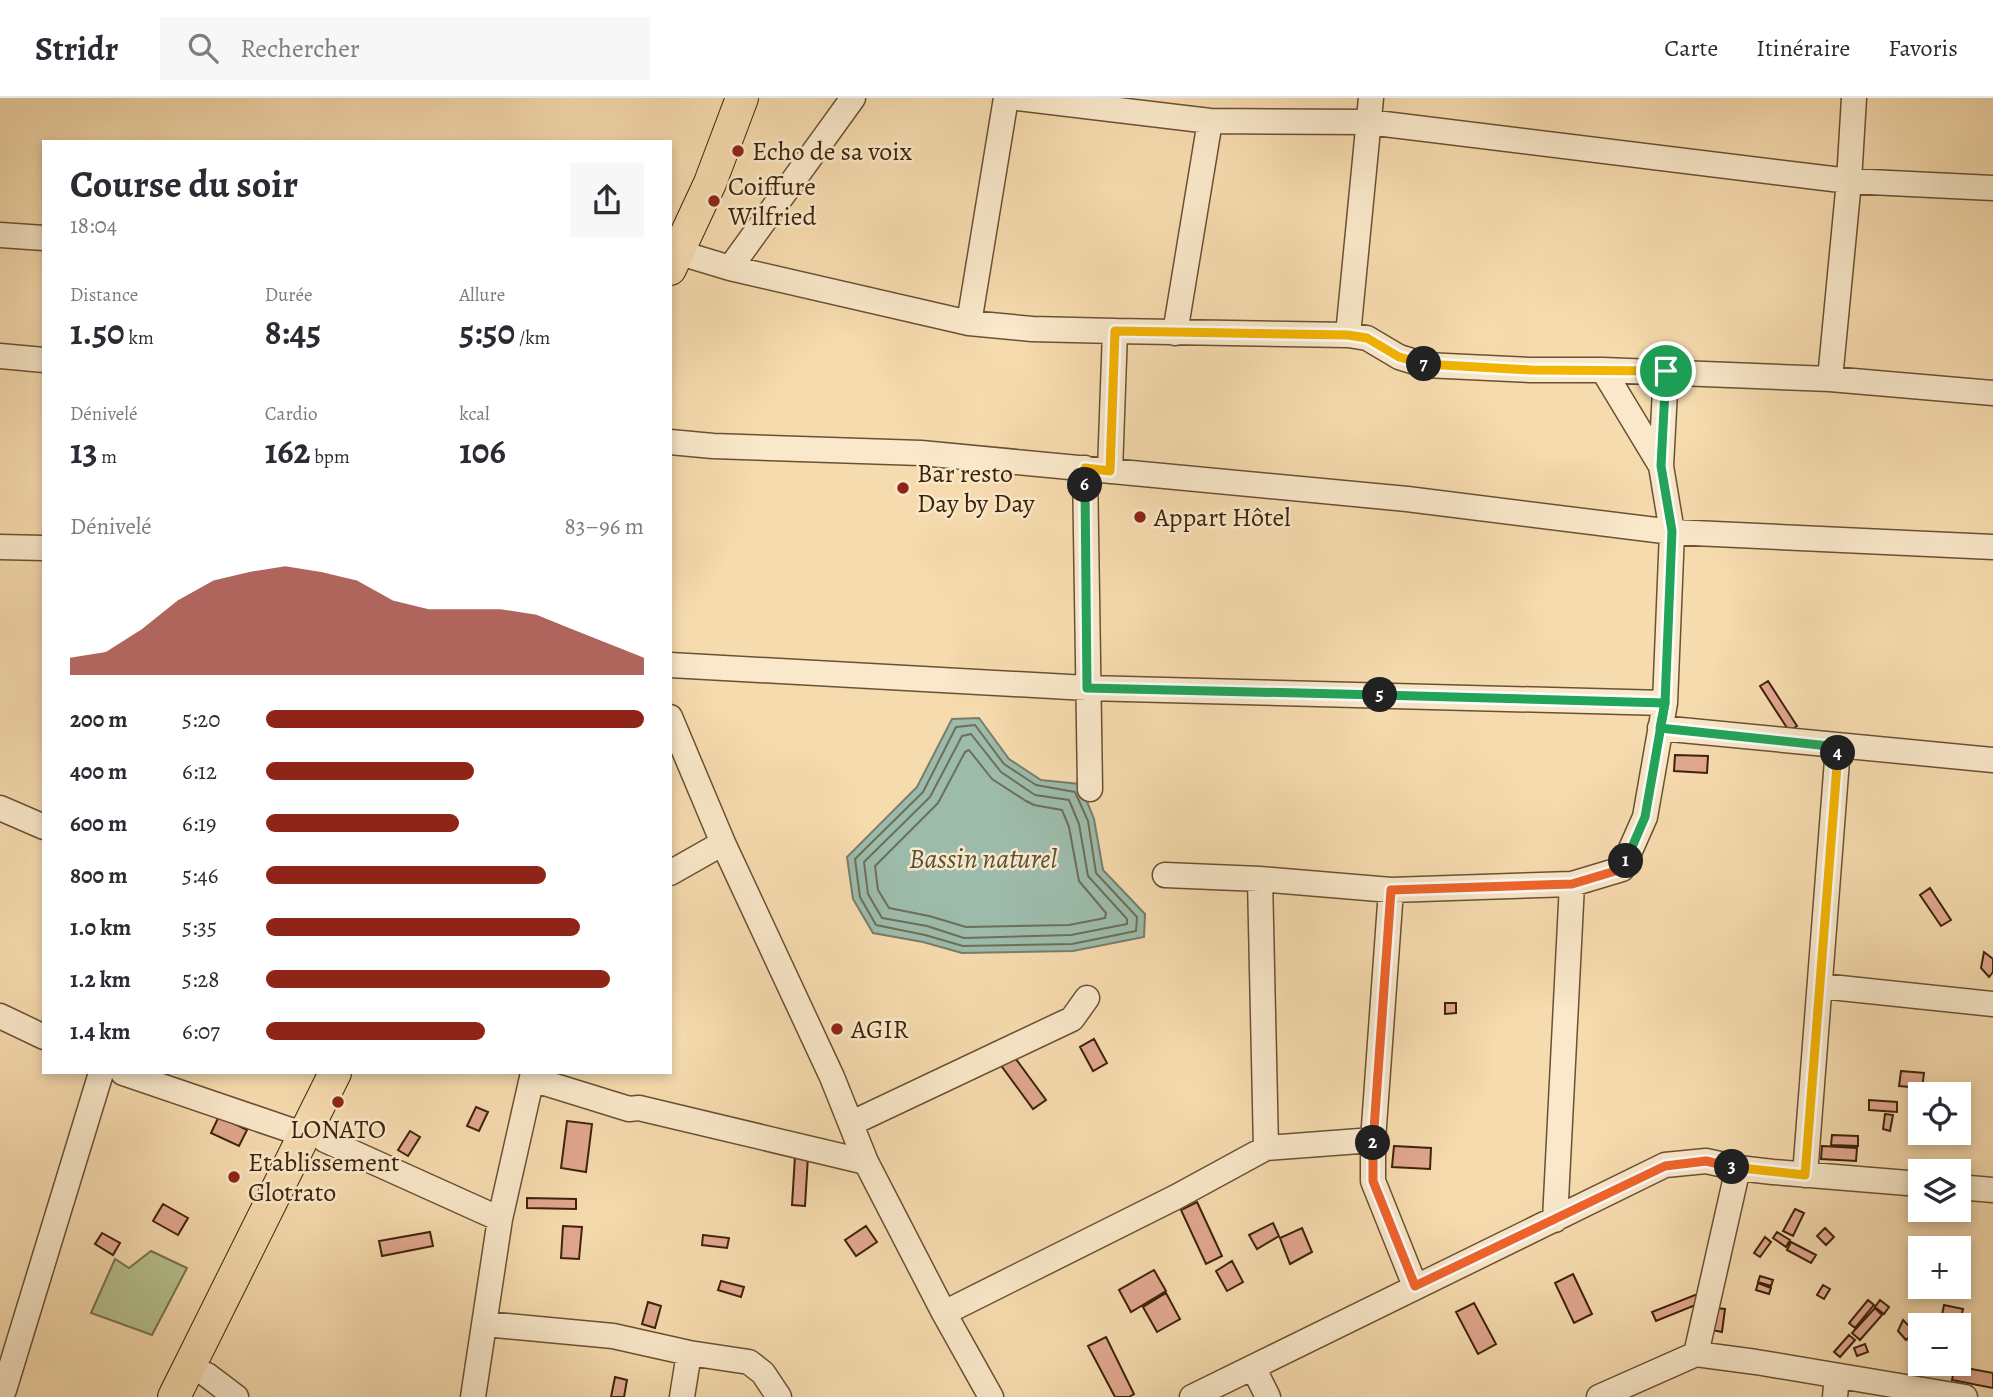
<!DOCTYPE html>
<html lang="fr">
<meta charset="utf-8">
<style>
body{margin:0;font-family:Alegreya,serif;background:#f7f7f7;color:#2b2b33;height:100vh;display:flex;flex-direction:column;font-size:26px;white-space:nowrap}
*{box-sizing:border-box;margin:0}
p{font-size:23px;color:#7c7c81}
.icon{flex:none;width:38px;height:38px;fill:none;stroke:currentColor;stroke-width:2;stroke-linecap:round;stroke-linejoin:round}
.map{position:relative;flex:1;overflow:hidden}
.drawer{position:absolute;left:42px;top:42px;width:630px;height:934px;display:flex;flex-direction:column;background:#fff;border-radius:0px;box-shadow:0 4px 10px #0003}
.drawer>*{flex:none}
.tools{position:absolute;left:1908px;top:984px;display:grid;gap:14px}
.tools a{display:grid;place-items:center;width:63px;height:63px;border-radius:0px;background:#fff;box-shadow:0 4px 10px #0003;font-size:35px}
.pin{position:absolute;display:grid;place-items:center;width:60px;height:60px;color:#fff;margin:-30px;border:4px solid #fff;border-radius:50%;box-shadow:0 2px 7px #0007}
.km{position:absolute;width:35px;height:35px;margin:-18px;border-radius:50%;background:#222;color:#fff;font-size:19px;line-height:35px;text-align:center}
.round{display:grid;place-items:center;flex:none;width:74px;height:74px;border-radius:0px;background:#f7f7f7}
.summary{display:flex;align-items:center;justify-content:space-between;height:119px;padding:0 28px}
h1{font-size:38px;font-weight:700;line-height:52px}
.metrics{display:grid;grid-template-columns:repeat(3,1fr);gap:10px;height:119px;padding:7px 28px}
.metrics div{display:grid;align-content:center}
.metrics b{font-size:35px;font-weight:700}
.metrics small{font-size:19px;font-weight:400}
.metrics p{font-size:19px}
.chart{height:196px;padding:14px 28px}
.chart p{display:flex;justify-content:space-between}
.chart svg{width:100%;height:126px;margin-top:7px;fill:#8f2418;opacity:.7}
ul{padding:0 28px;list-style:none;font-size:23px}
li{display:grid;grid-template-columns:112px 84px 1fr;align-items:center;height:52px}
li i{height:18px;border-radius:9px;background:#8f2418}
header{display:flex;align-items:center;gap:42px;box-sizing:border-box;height:98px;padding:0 35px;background:#fff;border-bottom:2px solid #e1e1e2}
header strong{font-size:33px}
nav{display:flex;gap:38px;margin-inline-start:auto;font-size:24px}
.search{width:490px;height:63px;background:#f7f7f7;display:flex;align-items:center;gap:18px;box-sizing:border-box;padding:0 24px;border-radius:0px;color:#7c7c81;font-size:26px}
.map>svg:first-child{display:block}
.green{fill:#b6c18f;stroke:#79724c;stroke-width:2}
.water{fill:#9dbbab;stroke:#767e6b;stroke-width:2}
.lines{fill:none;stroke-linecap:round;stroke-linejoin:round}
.shore{stroke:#6c6f5a;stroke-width:2}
.building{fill:#e1a78f;stroke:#3c230a;stroke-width:2}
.minor-casing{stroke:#6a5133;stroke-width:27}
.major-casing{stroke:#3c230a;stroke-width:34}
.minor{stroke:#f9e8ca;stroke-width:24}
.major{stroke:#f6dbae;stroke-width:32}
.split-1-casing{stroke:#fff;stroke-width:14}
.split-2-casing{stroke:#fff;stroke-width:14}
.split-3-casing{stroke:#fff;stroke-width:14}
.split-4-casing{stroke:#fff;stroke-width:14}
.split-5-casing{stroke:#fff;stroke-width:14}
.split-6-casing{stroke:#fff;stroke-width:14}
.split-7-casing{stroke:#fff;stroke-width:14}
.split-8-casing{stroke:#fff;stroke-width:14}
.split-1{stroke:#22a559;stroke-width:9}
.split-2{stroke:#f0652b;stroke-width:9}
.split-3{stroke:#f0652b;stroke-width:9}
.split-4{stroke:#f5b400;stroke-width:9}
.split-5{stroke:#22a559;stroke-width:9}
.split-6{stroke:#22a559;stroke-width:9}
.split-7{stroke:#f5b400;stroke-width:9}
.split-8{stroke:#f5b400;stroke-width:9}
.poi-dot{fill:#8f2418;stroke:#f9e8ca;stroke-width:2.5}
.labels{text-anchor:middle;stroke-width:5;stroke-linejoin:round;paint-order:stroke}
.poi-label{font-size:26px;fill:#3c230a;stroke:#f9e8ca;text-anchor:start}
.water-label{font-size:28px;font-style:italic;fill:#59513a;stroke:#f9e8ca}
</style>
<header>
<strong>Stridr</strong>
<div class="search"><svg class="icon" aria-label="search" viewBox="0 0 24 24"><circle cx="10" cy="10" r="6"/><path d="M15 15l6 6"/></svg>Rechercher</div>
<nav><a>Carte</a><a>Itinéraire</a><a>Favoris</a></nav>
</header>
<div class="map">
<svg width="1993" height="1299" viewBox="0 0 1993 1299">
<rect width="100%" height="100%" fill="#f6dbae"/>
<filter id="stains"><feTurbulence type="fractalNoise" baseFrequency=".00286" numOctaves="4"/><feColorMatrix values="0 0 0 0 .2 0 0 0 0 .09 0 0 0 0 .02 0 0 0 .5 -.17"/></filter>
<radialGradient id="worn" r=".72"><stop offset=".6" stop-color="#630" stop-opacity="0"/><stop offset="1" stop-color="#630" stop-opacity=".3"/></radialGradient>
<path class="green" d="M151,1153L187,1170L152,1237L91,1215L115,1161L129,1170Z"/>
<path class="water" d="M979,620L1009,661L1041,682L1080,686L1094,721L1103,772L1145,816L1144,839L1073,853L962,855L923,844L873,835L853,801L847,759L917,689L952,621Z"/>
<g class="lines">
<path class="shore" d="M975,627L1004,666L1036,687L1075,694L1088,723L1096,775L1137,819L1136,833L1072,846L963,848L925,837L876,827L860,799L855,761L923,694L956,629Z
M971,636L1001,674L1035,697L1069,702L1079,726L1088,778L1127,821V826L1071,837L964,840L927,828L882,820L868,796L864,764L930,699L962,638Z
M969,652L992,681L1026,703L1034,707L1062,712L1069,729L1079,783L1106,815L1105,820L1069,827L966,829L929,818L889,810L878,792L875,768L938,705L965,654Z"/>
</g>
<path class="building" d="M1768,583L1797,628L1789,633L1760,588Z
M1675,657L1708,658L1707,675L1674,673Z
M1930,790L1951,822L1941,828L1920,797Z
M1984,854L1993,861V874L1989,879L1981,870Z
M1445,905H1456V915L1445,916Z
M1094,941L1107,965L1093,973L1080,949Z
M1010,953L1046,1002L1033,1011L997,962Z
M1901,973L1924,975L1922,990L1899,988Z
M1869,1002L1897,1004V1014L1869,1012Z
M476,1009L488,1014L479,1033L467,1028Z
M1885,1016L1893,1017L1890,1033L1883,1031Z
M219,1018L247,1032L239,1048L211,1035Z
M567,1023L592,1026L586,1074L561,1070Z
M410,1033L420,1039L408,1058L398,1052Z
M1832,1037L1858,1038V1048L1831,1047Z
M1394,1048L1431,1050L1430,1071L1392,1069Z
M1822,1048L1857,1050L1856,1063L1821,1061Z
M795,1058H808L805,1108L792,1107Z
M527,1100L576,1101V1111L527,1110Z
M1197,1104L1222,1158L1206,1166L1181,1112Z
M163,1106L188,1120L178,1137L153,1123Z
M1795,1111L1804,1115L1793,1138L1783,1133Z
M1273,1125L1279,1138L1257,1151L1249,1137Z
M563,1128L582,1129L579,1161L561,1160Z
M866,1128L877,1144L856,1158L845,1142Z
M1302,1130L1312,1154L1290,1166L1280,1140Z
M1825,1130L1834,1139L1826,1147L1817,1138Z
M430,1134L433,1148L382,1158L379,1143Z
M1777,1134L1790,1142L1786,1149L1773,1140Z
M102,1135L120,1145L113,1157L95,1146Z
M703,1137L729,1140L727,1150L702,1147Z
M1765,1139L1771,1144L1760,1159L1754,1155Z
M1791,1144L1816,1157L1811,1165L1787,1152Z
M1232,1163L1243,1184L1227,1193L1216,1173Z
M1154,1172L1166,1193L1131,1214L1119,1192Z
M1573,1176L1592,1216L1574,1225L1555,1185Z
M1760,1178L1773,1182L1771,1188L1758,1184Z
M721,1183L744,1189L741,1199L718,1192Z
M1758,1185L1771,1190L1769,1196L1756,1192Z
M1823,1187L1830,1191L1824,1201L1817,1197Z
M1166,1195L1180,1221L1157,1234L1143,1209Z
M1700,1195L1703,1204L1656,1223L1652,1214Z
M1868,1202L1874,1207L1855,1230L1849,1225Z
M1880,1202L1889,1209L1884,1216L1875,1209Z
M648,1204L661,1208L655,1230L642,1226Z
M1474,1205L1496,1246L1478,1256L1456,1214Z
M1944,1207L1963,1211L1958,1234V1227H1940Z
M1716,1210L1725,1211L1722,1234L1712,1232Z
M1875,1210L1882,1217L1860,1242L1852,1235Z
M1903,1222L1915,1234L1906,1242L1898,1233Z
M1849,1237L1855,1242L1840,1259L1834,1254Z
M1106,1239L1134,1296L1129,1299H1115L1088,1248Z
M1865,1246L1868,1254L1857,1258L1854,1250Z
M1955,1268L1993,1275V1290L1952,1282Z
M615,1279L627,1282L624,1299H611Z"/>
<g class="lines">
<defs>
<path id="minor" d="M1018,0L1210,23L1368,24L1849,83L1993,90
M0,137L44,140
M677,154L730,170L969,225L1032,231L1115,233L1348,237L1367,240L1399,259L1425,267L1531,272H1603L1661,368
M730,170L853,0
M969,225L1006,0
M1175,235L1210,23
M1348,237L1371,0
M0,258L44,262
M1603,272L1830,281L1993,295
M1830,281L1849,83L1854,0
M670,344L713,348L921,355L1407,401L1672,434L1993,449
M1085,370L1090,691
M1110,373L1115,233
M0,449L44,450
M670,567L1087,590L1665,605
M670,619L723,745L832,979L866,1064L944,1215L991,1299
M1660,630L1993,662
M0,710L44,729
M670,775L723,745
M1165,777L1260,781L1391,792L1572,786L1622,771L1645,719L1665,605L1672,434L1661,368L1666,273
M1260,781L1266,1050
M1391,792L1373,1042V1083L1415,1188
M1821,888L1993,906
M0,918L44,939
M123,975L305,1037
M532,981L629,1011L639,1010L866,1064
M852,1025L1072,921L1087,900
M325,1042L500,1121
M1805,1077L1838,649
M1958,1089L1993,1092
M1555,1122L1572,786
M944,1215L1176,1099L1266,1050L1373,1042
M485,1226L613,1238L689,1255L749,1264L763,1275L779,1299
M1696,1256L1738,1070
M1253,1269L1268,1299
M207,1277L236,1299
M4,1292L101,975
M473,1299L500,1121L533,975
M682,1299L689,1255
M1192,1299L1665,1067L1706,1063L1738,1070L1773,1074L1920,1086
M1599,1299L1696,1256L1756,1264L1965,1299
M1835,1299L1837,1278"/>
<path id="major" d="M670,171L710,85L742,0
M174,1299L335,975"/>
</defs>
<use href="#minor" class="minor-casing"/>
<use href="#major" class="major-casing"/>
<use href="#minor" class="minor"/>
<use href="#major" class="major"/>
</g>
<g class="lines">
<defs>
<path id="split-1" d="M1626,763L1645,719L1665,605L1672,433L1661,368L1666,273"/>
<path id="split-2" d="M1373,1045L1391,792L1572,786L1622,771L1626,763"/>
<path id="split-3" d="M1373,1045V1083L1415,1188L1665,1068L1706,1063L1732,1069"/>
<path id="split-4" d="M1732,1069L1805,1077L1838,655"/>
<path id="split-5" d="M1380,597L1665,605L1660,630L1838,649V655"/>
<path id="split-6" d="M1085,387L1087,590L1380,597"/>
<path id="split-7" d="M1085,387V370L1110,373L1115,233L1348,237L1367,240L1399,259L1424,266"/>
<path id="split-8" d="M1424,266L1531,272L1666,273"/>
</defs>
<use href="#split-1" class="split-1-casing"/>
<use href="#split-2" class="split-2-casing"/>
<use href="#split-3" class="split-3-casing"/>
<use href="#split-4" class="split-4-casing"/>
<use href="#split-5" class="split-5-casing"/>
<use href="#split-6" class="split-6-casing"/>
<use href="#split-7" class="split-7-casing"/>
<use href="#split-8" class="split-8-casing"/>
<use href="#split-1" class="split-1"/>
<use href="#split-2" class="split-2"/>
<use href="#split-3" class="split-3"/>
<use href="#split-4" class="split-4"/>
<use href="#split-5" class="split-5"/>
<use href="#split-6" class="split-6"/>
<use href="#split-7" class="split-7"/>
<use href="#split-8" class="split-8"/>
</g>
<g class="poi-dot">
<circle cx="738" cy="53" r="7"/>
<circle cx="714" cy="103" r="7"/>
<circle cx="903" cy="390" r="7"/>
<circle cx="1140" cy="419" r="7"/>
<circle cx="837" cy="931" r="7"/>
<circle cx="338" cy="1004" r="7"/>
<circle cx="234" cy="1079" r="7"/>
</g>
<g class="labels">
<g class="poi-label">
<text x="752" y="62">Echo de sa voix</text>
<text x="728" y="97">Coiffure<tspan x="728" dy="30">Wilfried</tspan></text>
<text x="917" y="384">Bar resto<tspan x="917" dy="30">Day by Day</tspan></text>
<text x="1154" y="428">Appart Hôtel</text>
<text x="851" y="940">AGIR</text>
<text x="338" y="1040" text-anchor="middle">LONATO</text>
<text x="248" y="1073">Etablissement<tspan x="248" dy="30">Glotrato</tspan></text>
</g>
<g class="water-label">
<text x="983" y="770">Bassin naturel</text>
</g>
</g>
<rect width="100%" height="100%" filter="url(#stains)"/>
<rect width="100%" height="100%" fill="url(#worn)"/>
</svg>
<div class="tools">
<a><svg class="icon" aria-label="locate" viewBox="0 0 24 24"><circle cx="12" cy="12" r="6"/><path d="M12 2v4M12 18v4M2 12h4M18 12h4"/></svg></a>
<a><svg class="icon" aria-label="layers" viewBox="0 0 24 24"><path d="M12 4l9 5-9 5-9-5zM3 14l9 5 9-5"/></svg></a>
<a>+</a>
<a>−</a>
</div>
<div class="pin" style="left:1666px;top:273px;background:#1e9e55"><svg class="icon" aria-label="arrive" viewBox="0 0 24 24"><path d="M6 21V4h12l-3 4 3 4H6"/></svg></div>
<b class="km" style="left:1626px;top:763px">1</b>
<b class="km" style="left:1373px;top:1045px">2</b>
<b class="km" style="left:1732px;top:1069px">3</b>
<b class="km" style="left:1838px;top:655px">4</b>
<b class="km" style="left:1380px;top:597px">5</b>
<b class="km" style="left:1085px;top:387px">6</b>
<b class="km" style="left:1424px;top:266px">7</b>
<section class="drawer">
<div class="summary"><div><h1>Course du soir</h1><p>18:04</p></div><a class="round"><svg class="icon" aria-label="share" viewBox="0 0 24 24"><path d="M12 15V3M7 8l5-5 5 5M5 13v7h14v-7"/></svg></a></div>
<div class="metrics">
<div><p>Distance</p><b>1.50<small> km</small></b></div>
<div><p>Durée</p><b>8:45</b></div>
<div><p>Allure</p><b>5:50<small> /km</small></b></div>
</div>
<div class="metrics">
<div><p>Dénivelé</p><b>13<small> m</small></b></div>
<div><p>Cardio</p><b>162<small> bpm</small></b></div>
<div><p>kcal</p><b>106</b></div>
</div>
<div class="chart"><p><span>Dénivelé</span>83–96 m</p>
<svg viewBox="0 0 160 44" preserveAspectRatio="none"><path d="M0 44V38L10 36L20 28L30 18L40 11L50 8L60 6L70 8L80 11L90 18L100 21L110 21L120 21L130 23L140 28L150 33L160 38V44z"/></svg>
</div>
<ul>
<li><b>200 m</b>5:20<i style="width:100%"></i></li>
<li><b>400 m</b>6:12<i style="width:55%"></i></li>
<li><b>600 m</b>6:19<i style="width:51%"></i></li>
<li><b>800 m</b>5:46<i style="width:74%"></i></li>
<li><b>1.0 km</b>5:35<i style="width:83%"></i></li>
<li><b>1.2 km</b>5:28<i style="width:91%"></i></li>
<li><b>1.4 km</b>6:07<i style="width:58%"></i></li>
</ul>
</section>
</div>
